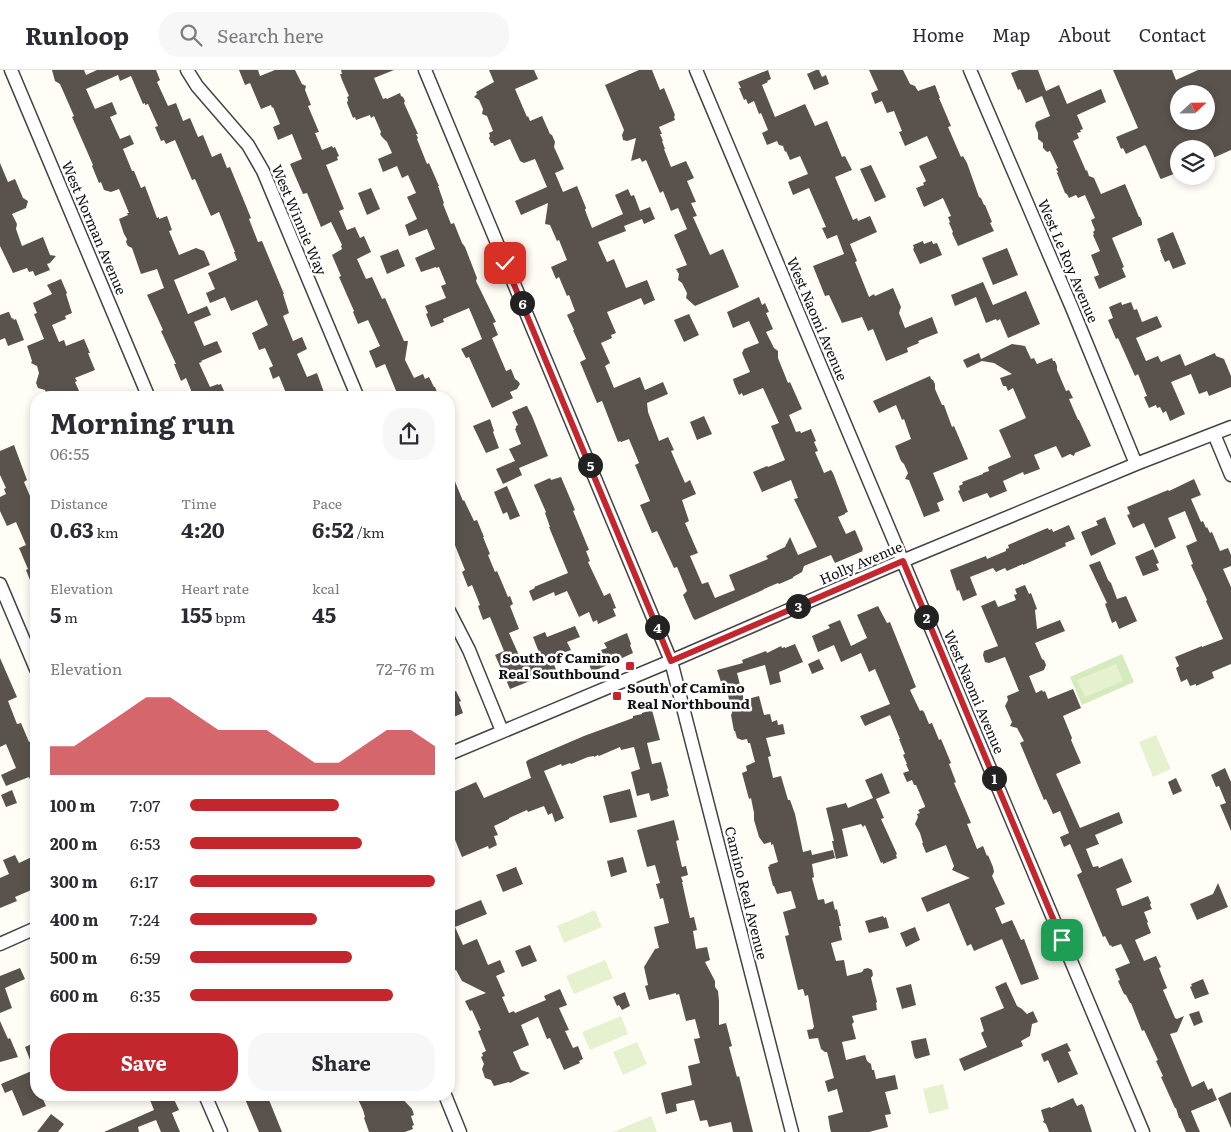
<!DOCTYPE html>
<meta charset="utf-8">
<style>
body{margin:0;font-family:Literata,serif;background:#f7f7f7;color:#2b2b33;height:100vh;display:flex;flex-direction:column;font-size:19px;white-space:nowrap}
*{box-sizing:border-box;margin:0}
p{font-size:16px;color:#7c7c81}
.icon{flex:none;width:28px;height:28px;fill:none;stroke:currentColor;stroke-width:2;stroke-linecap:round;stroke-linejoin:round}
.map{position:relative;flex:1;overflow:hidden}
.drawer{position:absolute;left:30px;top:321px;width:425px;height:710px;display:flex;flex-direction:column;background:#fff;border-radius:20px;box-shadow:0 2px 8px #0003}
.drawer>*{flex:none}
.needle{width:32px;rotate:68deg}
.controls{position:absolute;left:1170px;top:15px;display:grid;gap:10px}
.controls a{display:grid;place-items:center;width:45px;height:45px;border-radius:50%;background:#fff;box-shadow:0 2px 8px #0003;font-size:25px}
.pin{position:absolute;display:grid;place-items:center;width:42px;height:42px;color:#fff;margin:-21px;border-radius:10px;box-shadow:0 2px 8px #0006}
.km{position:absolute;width:25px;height:25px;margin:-12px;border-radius:50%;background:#222;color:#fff;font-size:14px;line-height:25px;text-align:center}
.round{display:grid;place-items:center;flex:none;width:52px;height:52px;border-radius:20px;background:#f7f7f7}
.overview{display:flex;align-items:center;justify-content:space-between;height:85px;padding:0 20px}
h1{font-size:28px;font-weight:700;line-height:38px}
.stats{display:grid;grid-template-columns:repeat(3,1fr);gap:8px;height:85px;padding:5px 20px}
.stats div{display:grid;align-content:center}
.stats b{font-size:21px;font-weight:700}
.stats small{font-size:14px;font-weight:400}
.stats p{font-size:14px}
.chart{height:140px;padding:10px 20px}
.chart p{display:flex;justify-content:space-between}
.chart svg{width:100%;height:90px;margin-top:5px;fill:#c4262e;opacity:.7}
.action{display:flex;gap:10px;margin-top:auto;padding:10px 20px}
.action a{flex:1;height:58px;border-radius:20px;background:#c4262e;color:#fff;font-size:20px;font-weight:700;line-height:58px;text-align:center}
.action a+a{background:#f7f7f7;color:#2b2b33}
ul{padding:0 20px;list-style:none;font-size:16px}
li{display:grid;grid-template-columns:80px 60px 1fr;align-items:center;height:38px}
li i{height:12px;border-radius:6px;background:#c4262e}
header{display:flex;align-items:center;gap:30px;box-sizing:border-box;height:70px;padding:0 25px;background:#fff;border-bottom:1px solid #e1e1e2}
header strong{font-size:24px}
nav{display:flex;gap:28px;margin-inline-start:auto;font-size:18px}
.search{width:350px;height:45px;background:#f7f7f7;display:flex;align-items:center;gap:12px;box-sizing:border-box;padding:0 18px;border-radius:20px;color:#7c7c81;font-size:19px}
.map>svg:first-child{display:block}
.green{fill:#d5ebbd}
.pitch{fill:#e6f2cf}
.building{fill:#5a524d;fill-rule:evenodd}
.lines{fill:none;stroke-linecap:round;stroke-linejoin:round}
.minor-casing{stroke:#444;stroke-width:15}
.minor{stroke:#fff;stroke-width:12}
.route-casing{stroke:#fff;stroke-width:10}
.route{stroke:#c4262e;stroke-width:6}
.poi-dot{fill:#c4262e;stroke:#fff;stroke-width:2}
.labels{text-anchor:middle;stroke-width:5;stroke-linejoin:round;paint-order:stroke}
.street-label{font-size:14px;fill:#111;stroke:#fff}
.poi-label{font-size:14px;font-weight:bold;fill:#111;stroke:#fff;text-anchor:end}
</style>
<header>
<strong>Runloop</strong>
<div class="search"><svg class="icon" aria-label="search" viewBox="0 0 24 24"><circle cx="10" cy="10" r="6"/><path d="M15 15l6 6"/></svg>Search here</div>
<nav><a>Home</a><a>Map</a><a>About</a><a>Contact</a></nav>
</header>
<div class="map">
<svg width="1231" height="1062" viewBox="0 0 1231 1062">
<rect width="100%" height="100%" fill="#fffdf5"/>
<path class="green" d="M1122,584L1134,612L1082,635L1070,607Z"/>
<path class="pitch" d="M1116,594L1123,611L1085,627L1077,610Z
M1156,665L1171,699L1153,707L1139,672Z
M595,840L602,857L564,873L557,856Z
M605,890L613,908L574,924L566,906Z
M621,946L628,964L590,980L582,962Z
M637,972L647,994L623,1005L613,982Z
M943,1014L949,1039L929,1044L923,1019Z
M651,1046L657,1062H613Z"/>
<path class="building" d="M52,0H84L86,5L97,0H156L160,10L157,12L168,36L176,33L183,51L190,48L198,67L203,65L212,87L221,83L227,98L230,97L251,148L249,149L258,172L262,171L284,224H283L289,243L283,246L293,271L302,267L307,279L297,284L307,307L317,303L326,328H288L279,306L273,309L269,298L273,296L265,278L259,280L252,263L268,255L257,230L231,241L225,227L210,233L206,223L215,219L208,203L237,190L234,182H235L219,142L211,146L195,109L192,110L175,70L166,74L164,70L161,71L155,57L158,56L148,34L145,35V33L143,34L131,6L120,11L118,5L86,19L95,39L112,32L117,44L110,47L120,69L130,65L134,74L123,79L132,101H134L141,118L145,116L157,148L159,147V149L167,146L172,160L169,161L179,185L196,178L204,181L210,195L174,210L188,244L207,236L211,245L194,252L204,276L217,271L222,282L201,291L202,292L199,293L210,317L218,314V315L221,314L227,328H187L193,325L186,308L181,311L174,294H176L161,261L163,260L147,225L164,218L157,199L141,204L132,178L128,176L126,172L127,169L124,164L119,149L128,145L127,143H129L119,119L111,122L104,120L101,112L99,113L92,96L93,95L72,47L74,46L60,14L55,11Z
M239,0H258L260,6L275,0H295L302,14L306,16L305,20L311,35L308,36L319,62L315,63L322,80L332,76L333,78L335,77L339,86L337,87L338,90L326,95L344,139L339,141L347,160L355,157L360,168L364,166L371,182L357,189L366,209L372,207L382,229L385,228L404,271H408L405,290L414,308L423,304L425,309L429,307L434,317H435L437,322L435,328H399L385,294L376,298L369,281L380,276L368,250L358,254L353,242L354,241L339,207L341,206L332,185L342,179L341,176L342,175L331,152L321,157L307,123L303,124L290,94L302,89L292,64L278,70L273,57L280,54L273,37L272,38L271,35L261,39L250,13L245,15Z
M341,0H394L374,8L383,29L386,28L387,29L400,23L401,26L403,27L405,31L404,33L418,64H416L418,68L417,69L427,94L429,93L439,116H438L444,133L443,134L451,154L454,153L462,173L465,177L477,208L476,211L496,252L493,253L498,265L492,268L506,301L511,299L515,309L518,311L520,314L517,319L510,322L513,328L492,338L469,287L466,288L461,279L482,269L469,238L443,249L444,252L431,257L426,244L428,243L425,236L446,228L441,216L446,214L439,197L436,198V197L421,202L415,188L435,179L427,159L409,166L405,155L417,149L407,127L416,123L408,105L402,108L397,96L383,102L378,89L392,83L387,72L382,67L380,64L381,62L374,46L371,48L370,45L356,50L355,47L353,48L347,33L348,30L347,27L349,26L342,10L340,4H342Z
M489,0H534L538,9L515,19L527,47L528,46L530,51L542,46L550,64L552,65L555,72L554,77L564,99L555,103L563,122L577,116L586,138L585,140L592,158L623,144L615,125L628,119L631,126L634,125L640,141L650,137L655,149L644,154L642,149L624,156L626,161L598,172L607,192L614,189L626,218L647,210L655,230L644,235L641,228L607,242L616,263L611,265L612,268L601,273L610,293L605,296L614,318L640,307L645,320L663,312L668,324L647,333L648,342L659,371L668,367L674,380L671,381L685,413L690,410L696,424L682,430L689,451L685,453L698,483L690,486L702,514L708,512L715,528L735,520L729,505L768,489L766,486L785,477L790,467L798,485L817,477L794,429L798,428L791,410L762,422L753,402L767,396L768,397L785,390L771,356L779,353L763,318L743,326L742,323L739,325L734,313L733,309L750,302L742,283L744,279L759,273L749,251L733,258L727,242L759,227L762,235L765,233L769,242L766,243L773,259L766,262L774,278L778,281V288L788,313L790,312L802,339L789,345L796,362L800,361L801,363L811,359L816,371L814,372L818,381L815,382L824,403L831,400L833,403L848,442L845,443V444L838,447L846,464L855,460L863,479L862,480L863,481L835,493L831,485L804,496L802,502L793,507V508L779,514L778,513L764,519L763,520L695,550L693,548L683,525L687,521L677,497L674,498L657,461L652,463L640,435L650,431L635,395L639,393L629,369L621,372L620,371L618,372L602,331L597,333L580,292L586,289L573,260H574L567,245L575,241L569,225L567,226L559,207L556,209L551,197L567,190L559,170L557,171L550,155L545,154L548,133L521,145L515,131L547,117L535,89L524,93L520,91L510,69L494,76L493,73H491L489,68L490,66L489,63L493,61L487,46L482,44L483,39L479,30L474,27L477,24L476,22L494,12Z
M639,0H652L660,20L664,18L675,45L674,47L675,50L659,57L662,64H660L663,71H662L665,79H664L671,97L686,91L694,108L687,111L696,132L691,133L697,146L693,147L710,185L723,179L739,217L695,236L686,228L687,223L682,213L678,210L679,204L676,199L687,195L674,165L687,159L678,138L671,141L663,121L660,123L646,90L642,92L640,88L631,91L636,68L627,71L623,70L622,65L624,60L605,15Z
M768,0L771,9L767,11L768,12L762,15L775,47L805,34L815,56L827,51L842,87L845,86L852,100L835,107L853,150L857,148L858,151L870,146L877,162L850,174L857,191L855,192L869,227L874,224L875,226L893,218L901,237L899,243L905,258L932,247L938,263L918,271L919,273L907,278L908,282L886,291L873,259L868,261L862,247L842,253L829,225L825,226L813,196L844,184L837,165L827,169L822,158L826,157L809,118L793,125L788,112L808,104L800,86L790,90L786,81L785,82L783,76L779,75L777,71L767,75L762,63L768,60L761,43L759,44L754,31L748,34L746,29L744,30L739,18H741L738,12Z
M816,0H819L822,7L826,5L829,14L814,20L807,4Z
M869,0H903L910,14L915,16L918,21L935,15L940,28H939L951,56L948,57L961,87L963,86L967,93L979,127L981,128L984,135H985L992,152L990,153L994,161L958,176L952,163L953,162L949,153L950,152L948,147L951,146L943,128L924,137L916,118L924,115L923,113L926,111L919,96L937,88L927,66L905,76L899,62L902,61L894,41L887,43L882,31L875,34L871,23L878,20Z
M1019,0H1038L1046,21L1059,15L1067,34L1101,19L1106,32L1077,45L1083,59L1080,60L1081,62L1077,63L1079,68L1073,71L1086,101L1087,100L1089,106L1094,108L1101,124L1125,114L1139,147H1140L1142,152V155L1112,168L1124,197L1122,198L1126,207L1099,219L1094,207L1099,205L1091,185L1100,181L1093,165L1094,164L1093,162L1095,160L1091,150L1095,148L1085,125L1078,128L1076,125L1069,128L1067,124L1065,123L1057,103L1058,102L1056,99L1058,98L1050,81L1047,82L1043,78V73L1038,69V63L1035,56L1036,52L1050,46L1042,26L1026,33L1020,19L1018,20L1011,3Z
M1113,0H1172L1176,10L1198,0H1231V80L1206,91V79H1179V102L1161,109L1160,108L1147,78L1145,75L1126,84L1123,78L1121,79L1116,67L1138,58ZM1179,24H1206V51H1179Z
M0,93L8,112L15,109L23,128L28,131L26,138L12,144L17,154L16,159L22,176L43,167L50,185L56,186L50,193L47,194L50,200L35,206L33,201L29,202L27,198L13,203L0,176Z
M871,95L886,127L875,132L860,99Z
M371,118L380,139L367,145L358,123Z
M1173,162L1186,194L1173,199L1169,190L1165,192L1160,180H1161L1157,169Z
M923,171L924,174L932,171L933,174L937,173L942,185L920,194L913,179L914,178L913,175Z
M1007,178L1018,205L993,215L982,188Z
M398,179L405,196L387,204L380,186Z
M61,209L67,223L66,224L72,243L65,246L66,249L52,255L59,272L64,270L66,276L84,269L90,283H88L95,300L75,308L77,311L75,312L80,323L78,324L80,328H48L45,320L38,318L36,313L39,303L37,296L31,293L32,291L27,276L44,269L34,244L37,243L33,233L52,224L47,215Z
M983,212L993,235L1026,221L1040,254L1008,268L1000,249L997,251L996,249L986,253L976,227L955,236L951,225Z
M1121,232L1122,235L1131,232L1134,240L1137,239L1142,252L1157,246L1162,257L1136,268L1146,291L1158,286L1161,292L1180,284L1185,296L1215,283L1216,286L1224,289L1231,306V317L1209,326L1207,321L1199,324L1191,304L1171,312L1185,344L1170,351L1166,341L1163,343L1160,337L1157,338L1156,335L1149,338L1144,327L1147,326L1138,304L1135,306L1118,268L1116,269L1108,250L1113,248L1109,237Z
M8,242H9L12,249L13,248L14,250L16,249L24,270L8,276L5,268L0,270V245Z
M689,244L699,265L684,272L674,250Z
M1012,274L1025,276L1031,289L1034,288L1037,294L1052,288L1053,291H1055L1057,296V300L1066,321L1069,320L1073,328L1069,329L1078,350H1079L1091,376L1075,383L1074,386L1070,384L1062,388L1056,376L1034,385L1040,399L1024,405L1023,402L1003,411L1007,421L990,428L987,423L963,432L958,421L960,420L959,416L963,414L962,412L983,404V403L989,401L988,397L1011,387L999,360L1026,348L1013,318L1008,321L1006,316H1003L1000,308L1012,304L994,293L982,291L967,298L963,290L979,283L981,289Z
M930,306L931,309L933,310L935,314V319L942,335H944L952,357L954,356L968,389L933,403L944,430L937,433L940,441L924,447L909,410L905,409L908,403L904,394L901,391L895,376L911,369L904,349L902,350L896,335L879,343L873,331Z
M526,336H527L532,346L548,386L519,398L522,405L503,414L496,399L515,391L509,379L521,374L515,359L516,358V356L518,355L512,342Z
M704,346L712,364L697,370L690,352Z
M490,349L494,361L493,362L499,378L486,383L473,356Z
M14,375L27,410L24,412L36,440L33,442L36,451V525L26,500L28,499L19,478L26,475L16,452L7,456L0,441V427L6,424L4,419L6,418L0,405V381Z
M449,397L463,431L464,430L474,451L477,450L484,467H483L490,484L488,485L495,502L497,501L508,527L510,526L513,534L510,536L519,559L509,563L522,592L540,585L533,567L545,562L547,567L575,556L580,567L567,572L571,580L551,587L557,602L536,611L535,609L510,619L495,585L504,581L490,547L483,550L478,536L480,535L472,515L468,517L462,502L465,500L454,473L449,476Z
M561,407L575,440L573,441L589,480L586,481L590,491L588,492L604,526L610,523L616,538L613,539L616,546L598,554L597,550L593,552L589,542L579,547L567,521L555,526L554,522L533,531L529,521L535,518L534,517L568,503L549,457H550L545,443L546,442L534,415L550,408L551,410Z
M1194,409L1201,425L1191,429L1201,452L1203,451L1206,458L1207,457L1210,463L1212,462L1220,481L1228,478L1231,485V496L1223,499L1231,517V594L1212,602L1214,608L1196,616V614L1190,616L1187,609L1181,612L1176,598L1179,596L1175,587L1202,576V577L1223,569L1206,531L1207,530L1191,495L1193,494L1186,476L1197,471L1185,441L1168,448L1176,468L1155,478L1144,453L1133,458L1127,445L1130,444L1127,437L1168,420L1169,421Z
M507,416L520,446L510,450L507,442L503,444L494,422Z
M1105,447L1116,474L1091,486L1081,462L1098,455L1096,451Z
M1069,455L1075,469L1065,473L1066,476L1023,495V494L1007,501L1005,498L996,502L993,498L970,507L977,525L963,531L959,520L957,521L950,500L986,486L987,489L1006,481V479L1009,478L1008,475L1045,459L1048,458L1049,460L1052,459L1053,462Z
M1153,479L1159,493L1156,494L1159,500L1143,506L1135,487Z
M1100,491L1108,510L1111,513L1117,529L1126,526L1137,551L1119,559L1116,551L1112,553L1105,534L1107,533L1089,495Z
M1025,515L1029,524L1031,523L1037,539L1035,540L1037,559L1060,550L1065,561L1035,573L1042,589L1044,590L1046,595L1044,600L1029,606L1036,623L1042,620L1043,622L1045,621L1048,629L1073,619L1081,638L1063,646L1072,668L1071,670L1081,693L1056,704L1080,758L1119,742L1123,753L1095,765L1099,774L1086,779L1093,797L1098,796L1099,798L1122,788L1132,812L1116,819L1122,836L1126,835L1148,826L1151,833L1150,835L1152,839L1144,842L1148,852L1147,853L1151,863L1135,870L1144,891L1156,886L1161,897L1159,898L1167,918L1163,920L1175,948L1177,949L1184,946L1177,962L1170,964L1192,1017L1204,1011L1208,1020L1212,1018L1217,1030L1191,1041L1200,1062H1186L1180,1048H1179L1176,1038H1175L1161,1007L1163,1006L1156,991L1158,990L1144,960L1142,961L1131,933H1130L1126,925L1124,924L1118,911L1120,910L1115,899L1130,893L1121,874L1112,877L1111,875L1110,876L1105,866L1103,867L1077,805L1082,802L1070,774L1064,777L1060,767L1069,763L1060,741L1053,744L1046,729L1044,730L1020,673L1024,671L1017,658L1010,656L1012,652L1005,636L1008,630L1007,626L1019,621L1005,587L989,593L985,592L983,585L984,581L998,576L981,536L995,530L998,537L1016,530L1014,525L1017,524L1015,519Z
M878,536L887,553L890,552L916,617L910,620L920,641L922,640L924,642L929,654L932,653L939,670L941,669L951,693L949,694L956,712L954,713L971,753L967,754L977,779L983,776L987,786L988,785L993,797L994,802L992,806L1005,834L995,838L1002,854L1012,850L1021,870L1024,869L1039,909L1021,915L1002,869L974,881L971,874L967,876L949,833L927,842L921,828L970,808L952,800L954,796L946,775L926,783L922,773H923L920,763L915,754L918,747L917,744L920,743L918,740L925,737V736L916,715H914L912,710L907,712L903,703L909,701L906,694H907L903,685L905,684L899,669H900L890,645L865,656L860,646L890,634L875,599L869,602L861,583L841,592L834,575L818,582L812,566L830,558L828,555L840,550L851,576L867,568L857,545Z
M627,563L631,574L630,575L633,583L592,602L587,589L602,583L601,580L607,578L604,573Z
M795,574L803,592L779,602L781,612L770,615L765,595L737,603L744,630L759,626L764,645L770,644L772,652L777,650L778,655L783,654L785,664L766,668L771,686L768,687L773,708L781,706L788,730H790L795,744L803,782L811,780L812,785L833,780L835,788L812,794L814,807L812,808L818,830L824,829L825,834L833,831L835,840L837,839L841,856H839L842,870L831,873L836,891L844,890L847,906L862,902L864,899L868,898L872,900L873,905L871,908L877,932L876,933L877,940L852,946L854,952L852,954L856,969L842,972L846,990L865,985L867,991L871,994L872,1000H874L876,1009L895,1005L898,1019L885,1022L891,1044L885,1045L888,1057L869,1062H831L830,1058L828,1046L843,1042L837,1019L828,1022L825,1011L834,1008L827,982H825L821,979L818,968L809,969L807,960L813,959V958L814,957L810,936L808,925L805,926L803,919L798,920L785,866L789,865L783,842L796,838L791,821L777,824L774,816H773L768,797L770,796L769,795L778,792L773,774L771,775V772L764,774L759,767L754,750V743L751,728L749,729L742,703L747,701L746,696L755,692L750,673H748L747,669L742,670L737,668L735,661H734L731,645L732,643L728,625H727L725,617L723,618L717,600L743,593L742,590L766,581L767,583L781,576L782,578L785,577V578Z
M0,588L17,627L8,631L17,654L21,653L29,672L36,669V724L29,707L6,716L1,705L16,698L6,674L0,677Z
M819,589L824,599L812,604L808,594Z
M456,621L461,631L459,632L463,643L449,649V624Z
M652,640L660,670L647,673L652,694L661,692L668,718L667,719L669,726L651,731L649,723L637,726L631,702L640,699L634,677L621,680L620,677L599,686L598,685L594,687V686L588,687L571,694L570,693L562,696L561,694L544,701L564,748L555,752L552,743L548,745L544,736L528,742L527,740L509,748V749L494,756L498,765L494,766L497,775L489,779L488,776L462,787L449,755V724L476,712L484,728L503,720L531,708L526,692L528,690L584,666L633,648V646L642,644V643Z
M1225,698L1231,712V761L1220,735L1226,733L1219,716L1216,717L1211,705Z
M882,703L890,723L876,729L884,748L881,749L897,784L896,785L897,788L883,794V792L881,793L865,755L863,757L861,754L842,759L848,786L836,789L832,771H834L826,738L846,733L848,738L873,728L865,710Z
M1176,708L1182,721L1173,725L1168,712Z
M630,719L637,747L610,753L603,726Z
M12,720L17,733L6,737L1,725Z
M674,750L679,770L676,771L682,797L686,796L688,805L681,807L683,812H682L690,848L694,847L697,860L693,861L696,879L707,877L710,890L705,892L715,911V917L718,921L719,931V955L726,953L732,976L729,977L737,1007L739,1006L753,1062H733L731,1052L709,1057L707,1050L700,1051L694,1030L676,1034L677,1041L666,1044L661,1023L692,1015L688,996L700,993L694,969L700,968L695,949L686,951L679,924L676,925V923L649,930L645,916L648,915L644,897L655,879L659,878L654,857L669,853L663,828L660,829L656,814L660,813L655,795L647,797L637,760Z
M15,785L19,793L36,785V818L15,827L17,831L0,838V808L9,804L3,790Z
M623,787L627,802L611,807L607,791Z
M516,797L523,814L503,822L496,805Z
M1218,813L1228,837L1197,850L1190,834L1213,824Z
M481,830L487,844L455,857L463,875L477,869L488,895L500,890L505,902L496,906L505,926L502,927L509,943L514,941L515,943L546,930L544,926L560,919L567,935L559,938L569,960L565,961L573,978L578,976L583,989L579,991L580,993L564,1000L550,968L547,969L538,947L521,955L529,975L513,982L521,1000L530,1003L510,1013L509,1012L494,1016L491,1010L485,1008L482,999L484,994L481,987L483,986L482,983L486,981L478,961L481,960L472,940L470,941L465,931L486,923L462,911L456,900L449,902V890L451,888L449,880V842V843Z
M883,846L884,848L886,847L889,858L869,863L865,851Z
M915,857L920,870L906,877L900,863Z
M530,875L537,891L522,897L515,881Z
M20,898L25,909L5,918L12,938L0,943V906Z
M1203,909L1209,924L1195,929L1190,917L1192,916L1191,914Z
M1006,912L1017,936L1022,939L1027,944L1033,941L1038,952L1032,954L1030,966L1021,971L1023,976L964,1001L959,989L987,977L981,963L984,961L980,948L1004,938L995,917Z
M911,914L916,935L902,939L896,918Z
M625,922L630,936L622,940L619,935L617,936L613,927Z
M1199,941L1203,952L1194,956L1189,944Z
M0,951L8,969L10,968L18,987L0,992Z
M926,968L930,985L916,989L914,986L911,971Z
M36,972V1025H41L46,1036L23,1046L12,1020L5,1023L1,1014L34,1000L25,977Z
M1067,973L1071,981L1068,982L1078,1004L1058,1013L1048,990L1044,992L1041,984Z
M1231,1022V1058L1218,1028Z
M148,1025H172L179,1040L172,1043L180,1062H161L156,1050L138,1057L139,1062H104L154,1040Z
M253,1025H267L282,1062H259L245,1029Z
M356,1025H399L412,1039L414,1045L411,1046L414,1055L412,1056L413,1059L405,1062H369L364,1048L365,1047L363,1040Z
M1073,1028L1077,1036L1082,1034L1084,1037L1092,1062H1049L1046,1054L1043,1052L1044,1050L1041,1040L1050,1037L1051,1038Z
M51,1044L64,1054L58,1062H37Z"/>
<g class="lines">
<defs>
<path id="minor" d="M11,0L149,328
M187,0L197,16L248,75L263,101L358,328
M425,0L671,591L792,1062
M696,0L1143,1062
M970,0L1072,238L1136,394
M1214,364L1231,405
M0,514L36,599
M449,541L469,580L502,661
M449,684L671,591L888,497L1136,394L1231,357
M0,874L36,858
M205,1025L221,1062
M445,1025L460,1062"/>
</defs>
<use href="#minor" class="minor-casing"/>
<use href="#minor" class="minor"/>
</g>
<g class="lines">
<defs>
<path id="route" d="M505,193L671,591L903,491L1062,870"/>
</defs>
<use href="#route" class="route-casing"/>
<use href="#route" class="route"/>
</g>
<g class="poi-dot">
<rect x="625" y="591" width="10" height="10" rx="2.5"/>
<rect x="612" y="621" width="10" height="10" rx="2.5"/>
</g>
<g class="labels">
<g class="street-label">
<text transform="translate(299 150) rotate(67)" y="5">West Winnie Way</text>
<text transform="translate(94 158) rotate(67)" y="5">West Norman Avenue</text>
<text transform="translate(1068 191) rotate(67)" y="5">West Le Roy Avenue</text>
<text transform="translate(817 249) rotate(67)" y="5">West Naomi Avenue</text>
<text transform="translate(861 493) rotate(-23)" y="5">Holly Avenue</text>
<text transform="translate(974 622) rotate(67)" y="5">West Naomi Avenue</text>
<text transform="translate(746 823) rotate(76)" y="5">Camino Real Avenue</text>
</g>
<g class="poi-label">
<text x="620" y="593">South of Camino<tspan x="620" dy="16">Real Southbound</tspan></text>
<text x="627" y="623" text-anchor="start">South of Camino<tspan x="627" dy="16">Real Northbound</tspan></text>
</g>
</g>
</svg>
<div class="controls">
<a><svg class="needle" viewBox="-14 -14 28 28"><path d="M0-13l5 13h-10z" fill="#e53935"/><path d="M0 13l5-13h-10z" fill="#7c7c81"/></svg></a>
<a><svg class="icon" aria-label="layers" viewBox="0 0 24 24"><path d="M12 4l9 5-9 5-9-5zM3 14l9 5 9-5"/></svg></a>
</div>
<div class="pin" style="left:1062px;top:870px;background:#1e9e55"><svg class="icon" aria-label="arrive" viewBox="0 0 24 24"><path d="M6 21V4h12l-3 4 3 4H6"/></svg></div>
<div class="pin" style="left:505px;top:193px;background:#d93025"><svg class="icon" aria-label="check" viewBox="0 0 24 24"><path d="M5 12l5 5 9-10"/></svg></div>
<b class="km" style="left:994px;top:708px">1</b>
<b class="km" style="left:926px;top:547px">2</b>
<b class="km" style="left:798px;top:536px">3</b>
<b class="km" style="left:657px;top:557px">4</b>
<b class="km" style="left:590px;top:395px">5</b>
<b class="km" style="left:522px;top:233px">6</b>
<section class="drawer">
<div class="overview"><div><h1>Morning run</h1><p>06:55</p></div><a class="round"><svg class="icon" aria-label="share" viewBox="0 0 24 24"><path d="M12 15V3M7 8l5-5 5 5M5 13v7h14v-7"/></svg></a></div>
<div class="stats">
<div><p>Distance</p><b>0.63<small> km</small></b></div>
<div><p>Time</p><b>4:20</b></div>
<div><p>Pace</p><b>6:52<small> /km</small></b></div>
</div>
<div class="stats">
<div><p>Elevation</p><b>5<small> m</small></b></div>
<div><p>Heart rate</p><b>155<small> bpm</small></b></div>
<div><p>kcal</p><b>45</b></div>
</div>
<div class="chart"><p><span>Elevation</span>72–76 m</p>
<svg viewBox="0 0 160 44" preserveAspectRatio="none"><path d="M0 44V30L10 30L20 22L30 14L40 6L50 6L60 14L70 22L80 22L90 22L100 30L110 38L120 38L130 30L140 22L150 22L160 30V44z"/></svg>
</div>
<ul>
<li><b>100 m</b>7:07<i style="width:61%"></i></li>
<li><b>200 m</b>6:53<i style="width:70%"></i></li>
<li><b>300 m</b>6:17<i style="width:100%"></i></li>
<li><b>400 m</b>7:24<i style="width:52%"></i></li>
<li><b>500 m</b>6:59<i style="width:66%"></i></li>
<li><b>600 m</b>6:35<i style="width:83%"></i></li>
</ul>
<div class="action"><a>Save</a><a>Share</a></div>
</section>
</div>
